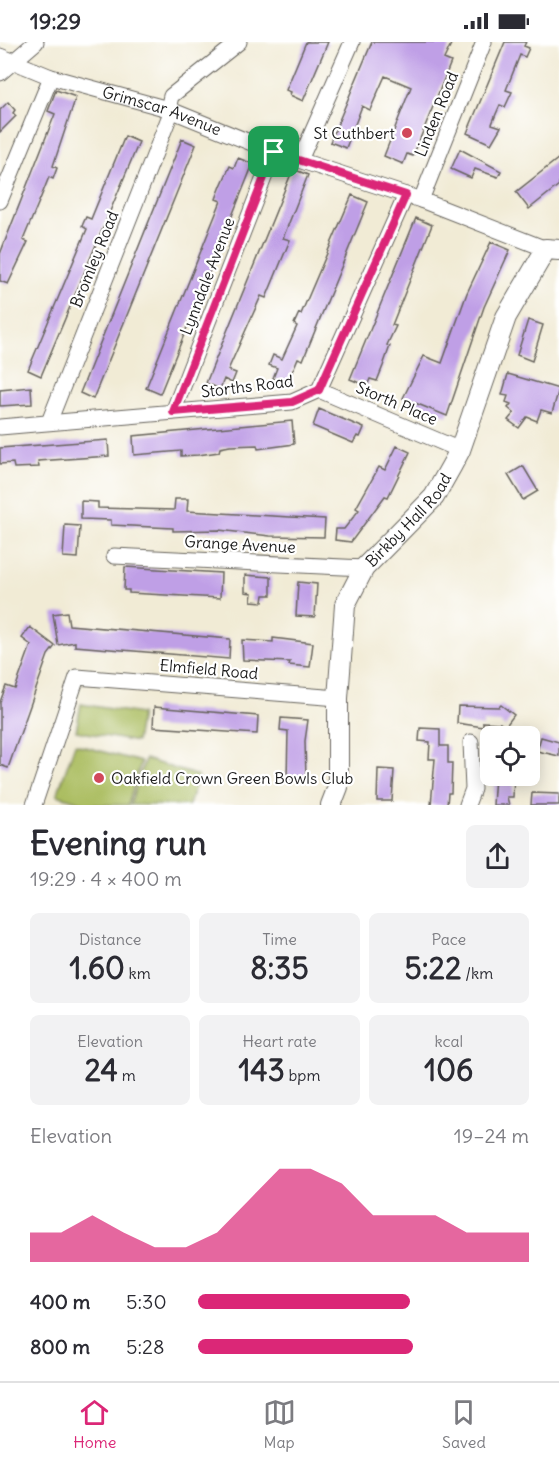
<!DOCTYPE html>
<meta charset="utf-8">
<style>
body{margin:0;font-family:Delius,sans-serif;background:#f2f2f3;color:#2b2b33;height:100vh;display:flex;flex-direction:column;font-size:22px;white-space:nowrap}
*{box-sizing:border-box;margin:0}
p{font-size:20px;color:#7c7c81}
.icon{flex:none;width:33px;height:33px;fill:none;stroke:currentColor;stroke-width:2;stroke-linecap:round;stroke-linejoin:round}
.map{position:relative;height:763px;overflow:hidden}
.sheet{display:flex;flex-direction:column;background:#fff;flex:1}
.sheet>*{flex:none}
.fabs{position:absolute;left:480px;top:684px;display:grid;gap:12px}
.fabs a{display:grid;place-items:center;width:60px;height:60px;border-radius:9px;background:#fff;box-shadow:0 3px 15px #0003;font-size:30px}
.pin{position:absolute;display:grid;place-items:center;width:51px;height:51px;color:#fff;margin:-26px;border-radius:12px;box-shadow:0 3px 9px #0006}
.round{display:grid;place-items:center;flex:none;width:63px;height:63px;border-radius:9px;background:#f2f2f3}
.overview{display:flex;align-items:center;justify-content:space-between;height:102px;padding:0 30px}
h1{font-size:33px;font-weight:700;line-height:45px}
.figures{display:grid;grid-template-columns:repeat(3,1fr);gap:9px;height:102px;padding:6px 30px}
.figures div{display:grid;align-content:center;border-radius:9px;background:#f2f2f3;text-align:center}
.figures b{font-size:30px;font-weight:700}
.figures small{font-size:16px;font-weight:400}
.figures p{font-size:16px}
.chart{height:168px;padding:12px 30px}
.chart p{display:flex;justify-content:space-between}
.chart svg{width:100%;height:108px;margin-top:6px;fill:#db2777;opacity:.7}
ul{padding:0 30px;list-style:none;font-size:20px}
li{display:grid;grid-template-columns:96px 72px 1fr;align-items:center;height:45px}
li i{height:15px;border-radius:8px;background:#db2777}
.status{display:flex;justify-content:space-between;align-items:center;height:42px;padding:0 30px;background:#fff;direction:ltr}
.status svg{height:16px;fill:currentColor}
.dock{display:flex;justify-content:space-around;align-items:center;height:84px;border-top:2px solid #e1e1e2;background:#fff;font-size:16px;color:#7c7c81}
.dock a{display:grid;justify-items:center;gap:3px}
.dock .current{color:#db2777}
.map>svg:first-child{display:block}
.green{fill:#abbd60;stroke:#646c3e;stroke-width:1.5}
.building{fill:#bf9fe6}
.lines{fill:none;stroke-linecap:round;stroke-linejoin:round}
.minor-casing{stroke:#67645d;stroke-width:17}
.tertiary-casing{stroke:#67645d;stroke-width:22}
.minor{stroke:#fff;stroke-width:15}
.tertiary{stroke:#fff;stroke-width:20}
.route-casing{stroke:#fff;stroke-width:12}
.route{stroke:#db2777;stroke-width:8}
.poi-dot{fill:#d1495b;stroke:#fff;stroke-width:2}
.labels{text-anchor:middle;stroke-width:4.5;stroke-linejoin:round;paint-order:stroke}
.street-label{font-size:16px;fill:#1c1c1c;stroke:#fff}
.poi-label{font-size:16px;fill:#1c1c1c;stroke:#fff;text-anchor:end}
</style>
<div class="status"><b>19:29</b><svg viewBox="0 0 49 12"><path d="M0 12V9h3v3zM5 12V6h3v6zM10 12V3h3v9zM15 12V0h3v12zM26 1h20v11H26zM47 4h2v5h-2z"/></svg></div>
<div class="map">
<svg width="559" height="763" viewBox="0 0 559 763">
<rect width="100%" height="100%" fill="#fff"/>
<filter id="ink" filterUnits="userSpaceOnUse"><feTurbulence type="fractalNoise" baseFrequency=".0167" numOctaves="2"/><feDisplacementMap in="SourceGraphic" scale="12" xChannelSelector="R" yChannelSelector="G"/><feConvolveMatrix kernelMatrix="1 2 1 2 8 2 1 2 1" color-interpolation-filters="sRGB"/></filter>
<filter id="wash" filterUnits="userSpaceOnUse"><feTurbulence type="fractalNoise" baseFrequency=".008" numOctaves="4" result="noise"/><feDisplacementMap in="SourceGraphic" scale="24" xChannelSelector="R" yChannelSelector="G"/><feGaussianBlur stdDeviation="1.35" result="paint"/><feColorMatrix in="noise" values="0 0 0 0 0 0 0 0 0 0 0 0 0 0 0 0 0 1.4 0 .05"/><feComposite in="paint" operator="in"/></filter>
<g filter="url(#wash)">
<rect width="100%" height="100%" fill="#f1ebd5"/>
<path class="green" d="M81,662L141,672L136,700L76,689Z
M75,702L141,720L128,763H89L57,753Z
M145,717L198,734L189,763H130Z"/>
<g id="blocks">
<path class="building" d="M306,0H328L303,59L290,53L291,50L286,48Z
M372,0H452L444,17L451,20L413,114L407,112L403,122L384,114L411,45L385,34L370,68L362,64L346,106L330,100Z
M505,0H526L524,4L529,6L525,15L520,13L506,48L512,50L505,65L500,63L496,72L492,82L501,85L491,102L467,91Z
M56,48L76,55L53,124L57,126L53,137L49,135L43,150L23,198L28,200L8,242L0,239V212L55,72L48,69Z
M8,60L15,68L13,71L16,74L0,90V68Z
M125,94L139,100L41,334L28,328L87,187L82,184L86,175L91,177Z
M182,97L196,103L93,357L80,351Z
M460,107L501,129L498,135L475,127L471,136L451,127Z
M238,116L253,122L160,352L146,346L221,159L216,157L221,144L230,124L234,126Z
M559,116V143L529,167L516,150Z
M293,127L308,133L283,196L290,198L266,256L261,254L228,328L236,331L232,341L224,337L220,347L206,341Z
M352,153L368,160L303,318L298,316L287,342L273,336L277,326L269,323L273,313L282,317L297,284L294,282L299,271L301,272Z
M416,176L432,183L392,283L396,284L387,303L390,304L383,324L377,339L370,337L367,344L350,337Z
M491,200L510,208L484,265L447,374L403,356L424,314L442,321L467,251Z
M528,278L543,283L532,319L517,313Z
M508,332L559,347L552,371L541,368L537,379L527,375L519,386L508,378L514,371L508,366L511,362L506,360L508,354L502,353Z
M31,345L32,362L0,364V348Z
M319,367L364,386L360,395L357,394L353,401L313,384Z
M292,379L294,402L258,407L257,403L230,404L220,406L219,410L198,413L181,414V409L134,413L133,394Z
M108,398L109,414L38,419L39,425L14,426L13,421L0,422V406Z
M397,404L410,410L388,455L385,454L351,500L335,498L336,487H344L359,468L356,466L379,425L385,428Z
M523,424L538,449L523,458L508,433Z
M175,457H188L187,469L325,477L324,495L270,494L219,488L173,489V486L111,483V478L81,477V459L98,460V466L174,468Z
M65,483L80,484L78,516L63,515Z
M125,525L221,531L220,556L129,551V548H124Z
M245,533L271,535V553H264L263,560L251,559L252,551L245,550Z
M298,540L317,542L315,575L296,574Z
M67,570L69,583L230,597L229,617L75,604V600L58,603L53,572Z
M30,585L55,604L48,613L8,726L0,723V660L6,644L15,647L31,603L22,596Z
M273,596L313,601L310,625L289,623L290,620L243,618L242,598L273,600Z
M501,663L514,673L505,685L500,681L483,680V685L457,681L458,664L499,665Z
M154,665L258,674L257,692L153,685Z
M281,676L308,678L305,699L306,737H287L288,689L280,688Z
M420,686L440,687V704H448V721H452L451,751H448L447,763H431L435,717H429L430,700L419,699Z
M541,695L559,700V714L537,709Z
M378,727L394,728L392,759H377Z
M495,734H514L513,755H507L509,763H493Z
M532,751L559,752V763H531Z"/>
</g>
</g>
<g filter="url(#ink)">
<use href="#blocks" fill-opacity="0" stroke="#67645d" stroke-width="1.5"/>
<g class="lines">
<defs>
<g id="minor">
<path id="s1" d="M0,14L51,35L168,67L274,110L421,158L546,207"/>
<path d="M0,31L36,0"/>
<path d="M168,67L171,54L239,0"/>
<path d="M300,118L352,0"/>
<path d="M421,158L484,0"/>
<path d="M0,159L51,35"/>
<path d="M319,348L460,408"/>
<path d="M173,370L274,110"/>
<path d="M49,380L172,68"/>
<path d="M0,385L292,360L319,348L406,153"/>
<path d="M114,514L364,526"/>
<path d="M34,763L77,635L338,656"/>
<path d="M467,763L473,747L471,700"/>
</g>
<g id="tertiary">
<path id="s2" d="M331,763L338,745V656L345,563L364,526L434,455L452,423L460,408L506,275L546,207L559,208"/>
</g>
</defs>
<use href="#minor" class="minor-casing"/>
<use href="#tertiary" class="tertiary-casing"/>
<use href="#minor" class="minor"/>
<use href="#tertiary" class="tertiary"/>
</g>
</g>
<g class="lines" filter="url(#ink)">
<defs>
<path id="route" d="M274,110L406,153L319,348L292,360L173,370Z"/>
</defs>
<use href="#route" class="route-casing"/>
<use href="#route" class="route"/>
</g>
<g class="poi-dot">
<circle cx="407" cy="91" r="6"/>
<circle cx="99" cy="736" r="6"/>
</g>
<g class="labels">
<g class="street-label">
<text dy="6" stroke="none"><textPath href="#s1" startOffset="171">Grimscar Avenue</textPath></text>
<text transform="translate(436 72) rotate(-68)" y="6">Linden Road</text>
<text transform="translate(94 217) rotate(-68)" y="6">Bromley Road</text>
<text transform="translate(207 234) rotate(-69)" y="6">Lynndale Avenue</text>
<text transform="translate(247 344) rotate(-7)" y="6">Storths Road</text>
<text transform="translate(397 361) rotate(23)" y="6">Storth Place</text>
<text dy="6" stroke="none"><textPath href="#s2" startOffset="309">Birkby Hall Road</textPath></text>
<text transform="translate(240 502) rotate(3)" y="6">Grange Avenue</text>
<text transform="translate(209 627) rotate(5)" y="6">Elmfield Road</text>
</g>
<g class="poi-label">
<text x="395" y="97">St Cuthbert</text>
<text x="111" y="742" text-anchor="start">Oakfield Crown Green Bowls Club</text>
</g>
</g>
</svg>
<div class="fabs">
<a><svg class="icon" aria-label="locate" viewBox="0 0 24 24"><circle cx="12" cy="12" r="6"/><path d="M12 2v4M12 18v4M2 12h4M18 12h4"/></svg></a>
</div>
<div class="pin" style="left:274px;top:110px;background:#1e9e55"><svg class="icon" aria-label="arrive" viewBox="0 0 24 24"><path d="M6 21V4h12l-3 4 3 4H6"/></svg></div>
</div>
<section class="sheet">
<div class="overview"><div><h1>Evening run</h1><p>19:29 · 4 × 400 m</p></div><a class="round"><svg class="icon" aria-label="share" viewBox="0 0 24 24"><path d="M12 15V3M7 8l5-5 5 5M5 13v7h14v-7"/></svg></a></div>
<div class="figures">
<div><p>Distance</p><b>1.60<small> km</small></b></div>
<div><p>Time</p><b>8:35</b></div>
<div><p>Pace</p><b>5:22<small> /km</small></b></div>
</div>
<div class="figures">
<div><p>Elevation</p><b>24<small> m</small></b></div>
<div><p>Heart rate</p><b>143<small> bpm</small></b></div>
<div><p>kcal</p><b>106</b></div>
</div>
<div class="chart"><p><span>Elevation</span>19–24 m</p>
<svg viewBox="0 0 160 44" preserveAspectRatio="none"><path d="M0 44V32L10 32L20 25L30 32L40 38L50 38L60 32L70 19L80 6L90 6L100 12L110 25L120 25L130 25L140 32L150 32L160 32V44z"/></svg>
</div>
<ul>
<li><b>400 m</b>5:30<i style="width:64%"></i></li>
<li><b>800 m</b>5:28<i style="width:65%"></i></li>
</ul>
</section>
<nav class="dock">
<a class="current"><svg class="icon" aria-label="home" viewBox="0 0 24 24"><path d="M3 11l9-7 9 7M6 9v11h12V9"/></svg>Home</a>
<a><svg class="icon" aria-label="map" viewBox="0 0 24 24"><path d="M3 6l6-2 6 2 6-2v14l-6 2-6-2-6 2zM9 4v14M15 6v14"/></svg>Map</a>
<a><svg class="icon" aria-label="saved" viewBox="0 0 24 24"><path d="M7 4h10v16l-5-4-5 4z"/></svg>Saved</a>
</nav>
